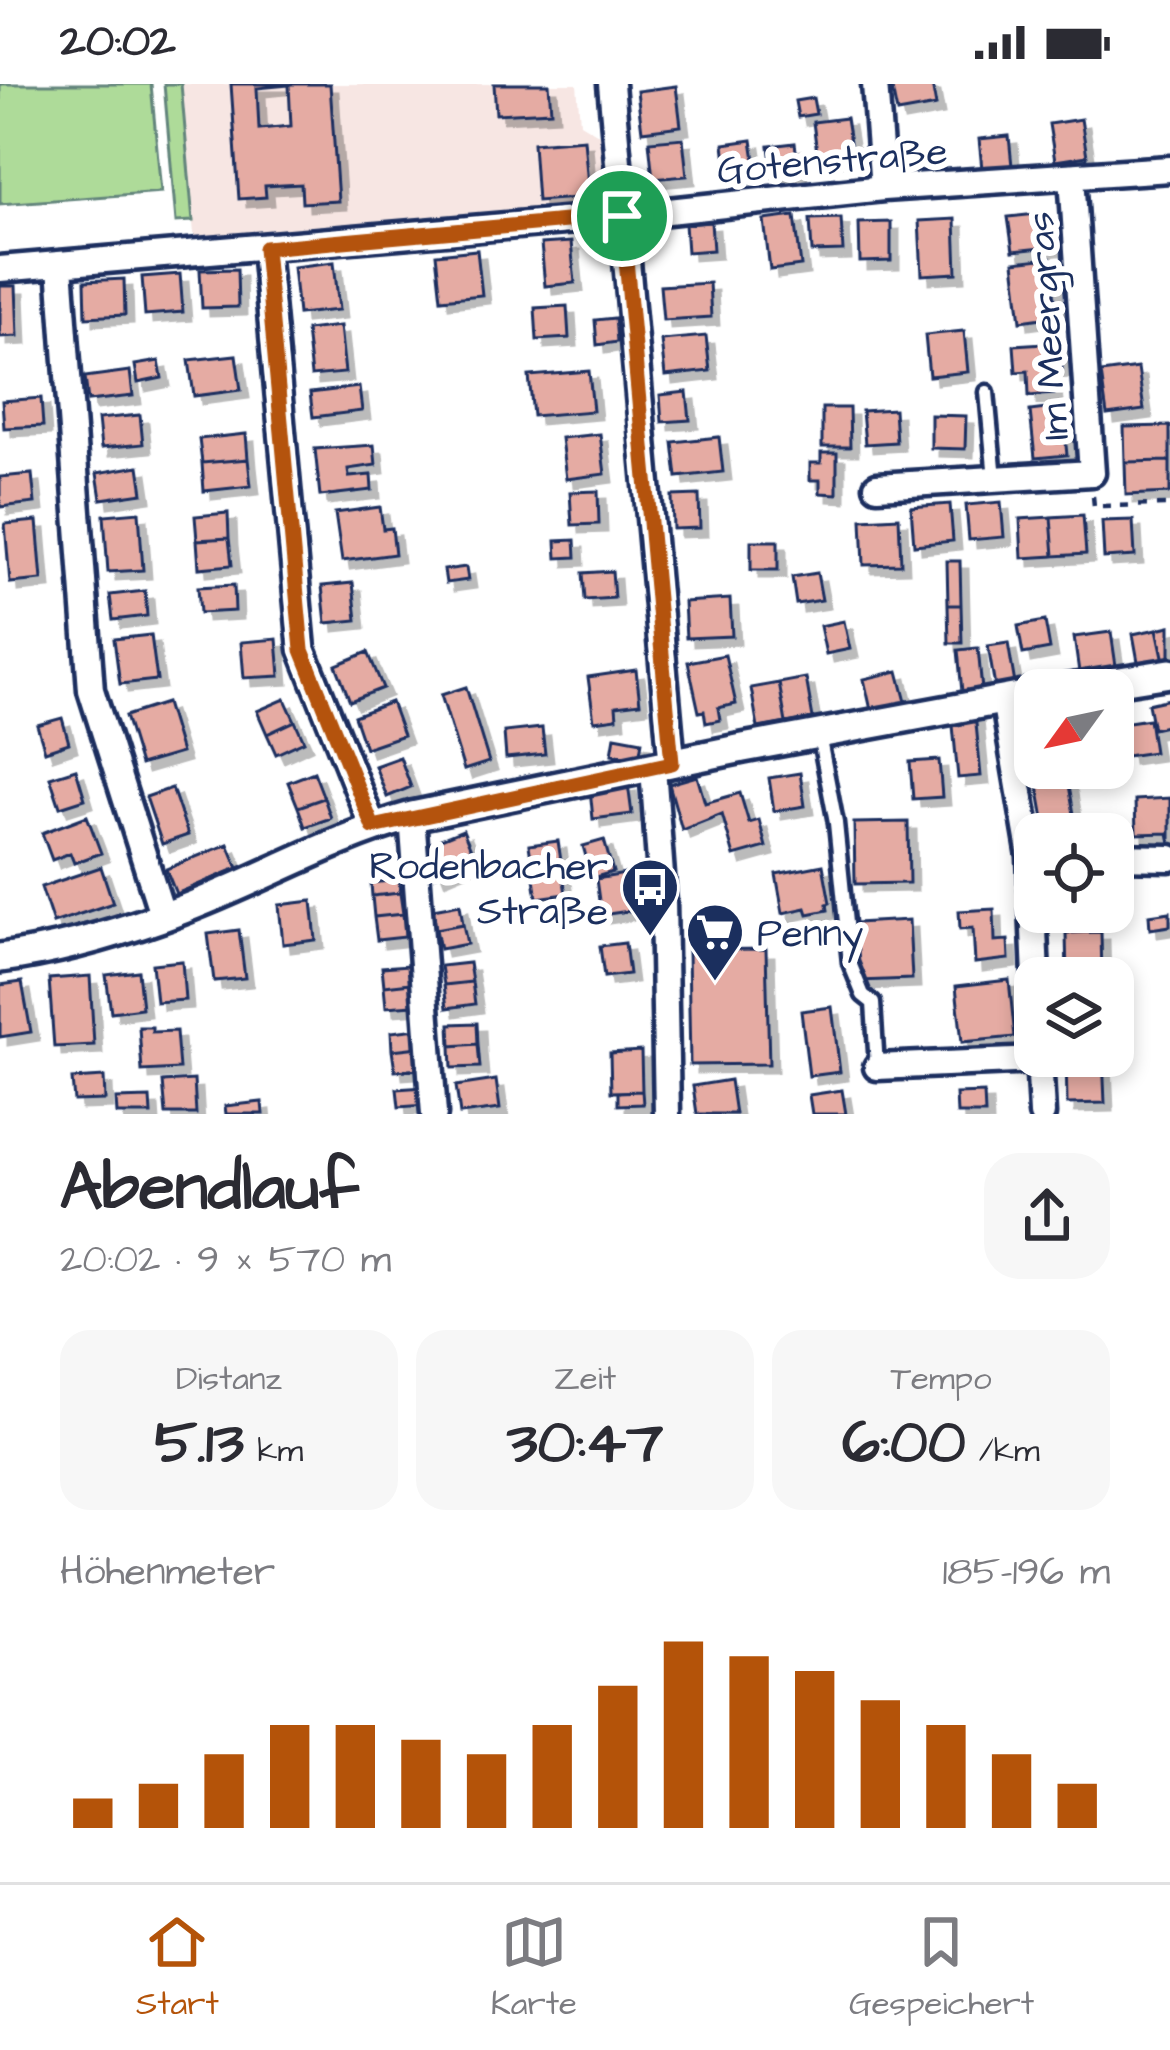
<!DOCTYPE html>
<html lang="de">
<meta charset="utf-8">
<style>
body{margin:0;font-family:"Architects Daughter",sans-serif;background:#f7f7f7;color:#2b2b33;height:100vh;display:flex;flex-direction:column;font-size:45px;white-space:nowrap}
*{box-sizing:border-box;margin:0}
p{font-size:39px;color:#7c7c81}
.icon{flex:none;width:66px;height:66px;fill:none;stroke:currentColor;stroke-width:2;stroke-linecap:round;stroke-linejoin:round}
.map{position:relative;height:1030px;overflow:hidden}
.details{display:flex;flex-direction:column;background:#fff;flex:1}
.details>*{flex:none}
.needle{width:78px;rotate:237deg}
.tools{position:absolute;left:1014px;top:585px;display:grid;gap:24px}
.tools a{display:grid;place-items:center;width:120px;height:120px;border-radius:24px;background:#fff;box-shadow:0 6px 18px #0003;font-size:60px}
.pin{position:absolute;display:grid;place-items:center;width:102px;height:102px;color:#fff;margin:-51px;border:6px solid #fff;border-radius:50%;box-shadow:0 3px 12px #0007}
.round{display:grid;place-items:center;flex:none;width:126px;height:126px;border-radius:36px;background:#f7f7f7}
.headline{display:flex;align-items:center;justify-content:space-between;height:204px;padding:0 60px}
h1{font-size:66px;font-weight:800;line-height:90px}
.figures{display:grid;grid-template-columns:repeat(3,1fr);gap:18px;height:204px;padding:12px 60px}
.figures div{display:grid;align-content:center;border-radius:30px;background:#f7f7f7;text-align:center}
.figures b{font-size:60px;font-weight:800}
.figures small{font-size:33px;font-weight:400}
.figures p{font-size:33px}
.chart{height:336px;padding:24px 60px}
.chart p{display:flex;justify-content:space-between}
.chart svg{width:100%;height:216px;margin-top:12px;stroke:#b45309;stroke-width:6}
.status{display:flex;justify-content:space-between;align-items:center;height:84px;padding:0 60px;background:#fff;direction:ltr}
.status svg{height:33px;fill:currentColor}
.dock{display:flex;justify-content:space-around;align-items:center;height:168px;border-top:3px solid #e1e1e2;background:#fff;font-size:33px;color:#7c7c81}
.dock a{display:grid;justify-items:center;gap:6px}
.dock .on{color:#b45309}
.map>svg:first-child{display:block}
.built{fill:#f7e6e3}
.green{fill:#aedb99;stroke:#64857c;stroke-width:3}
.building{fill:#e5aba3;stroke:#1b2f5e;stroke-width:3;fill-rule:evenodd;filter:url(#shadow)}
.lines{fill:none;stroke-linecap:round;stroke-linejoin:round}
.service-casing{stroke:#1b2f5e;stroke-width:21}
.minor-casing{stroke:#1b2f5e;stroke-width:33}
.tertiary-casing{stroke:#1b2f5e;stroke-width:36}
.path{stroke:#1b2f5e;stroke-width:4.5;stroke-dasharray:9 9;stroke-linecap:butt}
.service{stroke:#fff;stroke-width:12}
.minor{stroke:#fff;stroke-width:24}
.tertiary{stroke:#fff;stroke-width:27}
.route-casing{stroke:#fff;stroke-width:24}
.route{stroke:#b45309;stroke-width:15}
.labels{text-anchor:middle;stroke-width:12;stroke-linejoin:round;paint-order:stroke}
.street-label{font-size:39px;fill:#1b2f5e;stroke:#fff}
.poi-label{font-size:39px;fill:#1b2f5e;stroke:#fff;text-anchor:end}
</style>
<div class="status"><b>20:02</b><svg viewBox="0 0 49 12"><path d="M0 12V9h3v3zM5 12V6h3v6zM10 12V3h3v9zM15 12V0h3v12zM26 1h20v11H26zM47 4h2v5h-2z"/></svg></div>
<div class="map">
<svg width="1170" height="1030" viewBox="0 0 1170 1030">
<defs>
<filter id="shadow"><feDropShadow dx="8" dy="8" stdDeviation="0" flood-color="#0004"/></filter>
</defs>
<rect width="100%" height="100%" fill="#fff"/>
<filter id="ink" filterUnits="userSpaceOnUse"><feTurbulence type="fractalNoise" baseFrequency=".00833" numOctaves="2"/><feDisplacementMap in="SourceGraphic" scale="24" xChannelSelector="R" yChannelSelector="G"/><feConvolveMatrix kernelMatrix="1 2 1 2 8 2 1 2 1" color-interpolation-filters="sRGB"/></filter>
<g filter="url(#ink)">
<path class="built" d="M181,0H577L580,39L600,51L605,121L195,162Z"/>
<path class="green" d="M0,0H151L161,108L0,120Z
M164,0H181L193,137L176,138Z"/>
<path class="building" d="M231,0H330L338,117L302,119L301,100L265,102L266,113L239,115ZM289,1L291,42L259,45L257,4Z
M494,0H549L551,27L496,30Z
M891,0H932L936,22L897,29Z
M676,2L681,42L642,47L637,7Z
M813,14L816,30L798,33L795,17Z
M846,34L852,71L818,76L813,38Z
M1081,35L1087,72L1055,77L1049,40Z
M1009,52L1012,82L982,85L979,55Z
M683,54L687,92L653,95L649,57Z
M584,55L589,113L537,117L533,59Z
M752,56L757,89L728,93L724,60Z
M795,59L799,89L773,93L769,62Z
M1047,129L1051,163L1013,167L1008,133Z
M795,132L801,182L770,186L764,136Z
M841,134L843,167L812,168L810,135Z
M955,135L957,189L922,191L919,137Z
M711,138L713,166L687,168L685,140Z
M891,138V177L860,178L859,139Z
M571,158L575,199L545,202L541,160Z
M477,166L482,211L441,215L436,170Z
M1050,174L1057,232L1021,237L1014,178Z
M334,178L339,226L298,230L293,183Z
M237,185L238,223L202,224L200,186Z
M180,190L183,228L145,231L142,193Z
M124,195L125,231L86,233L85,197Z
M709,199L711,233L663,236L660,202Z
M0,202H16L18,252L0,253Z
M567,222L569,254L537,256L535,224Z
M615,234L617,258L597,261L595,236Z
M340,242L345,289L311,292L306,246Z
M964,247L968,288L929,292L925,251Z
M706,252L710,287L665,292L661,256Z
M1060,258L1062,285L1052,286L1054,310L1029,312L1028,287L1016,288L1014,261Z
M236,271L241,306L194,312L189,276Z
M159,277L162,294L138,299L135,281Z
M1138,284L1144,326L1107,331L1101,289Z
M130,287L133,312L88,317L85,293Z
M589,287L593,327L533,332L529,292Z
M359,303L362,327L313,333L310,309Z
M687,308L690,336L662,338L660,311Z
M41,314L43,342L4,344L2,317Z
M1062,323L1067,371L1035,374L1030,327Z
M822,324H849L850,363H822Z
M894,325L896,358L865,360L862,327Z
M140,331L143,360L101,364L98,335Z
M931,331L966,332L965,365L931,364Z
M1170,342V377L1125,378L1124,343Z
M246,350L248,375L202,379L199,355Z
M600,350L605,390L566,395L561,354Z
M719,353L723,388L677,393L673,358Z
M374,361L376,381L348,385L349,393L371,391L372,406L320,412L315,365Z
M821,369H837V410L820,409V396H810V379H821Z
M248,375L251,402L204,407L202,379Z
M1170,377V409L1126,411L1125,378Z
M139,382L143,409L101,415L97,389Z
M32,390L35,419L0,423V393Z
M598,407L599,440L572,441L570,408Z
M699,411L700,444L673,445L672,412Z
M1001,418L1004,453L969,456L966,421Z
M950,420L953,457L914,461L911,423Z
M380,423L383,445L392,444L395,470L342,477L335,429Z
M139,428L143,486L108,488L104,431Z
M228,429L229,454L197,456L195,432Z
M1083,431L1086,470L1054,472L1051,433Z
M899,433L901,480L864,481L862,435Z
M1051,433L1054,472L1022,474L1020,435Z
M1133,436L1135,472L1104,474L1102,437Z
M37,437L42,496L10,499L5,440Z
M229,454L232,481L199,484L197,456Z
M575,456L576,473L557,474L556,457Z
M751,457H778V486H751Z
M947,477H960L961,521H948Z
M466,483L468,496L446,499L444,486Z
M612,487L614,514L585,516L583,489Z
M817,489L822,516L796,520L792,493Z
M353,499L357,536L326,539L322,502Z
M234,501L235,527L200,529L198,503Z
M145,507L147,532L113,536L110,511Z
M730,515L732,552L686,554L684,518Z
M948,521H961L962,559H949Z
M844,537L850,565L826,570L820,542Z
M1045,537L1050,565L1023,570L1018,542Z
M1170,542V576L1164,577L1157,545Z
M1157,545L1164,577L1139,583L1133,550Z
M1111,548L1116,582L1079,588L1074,553Z
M151,551L157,596L120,600L114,555Z
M277,555L280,592L244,594L241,558Z
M1008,559L1015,600L995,603L988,562Z
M978,564L982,606L962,608L958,566Z
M368,568L383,604L350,617L336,581Z
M725,571L736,620L718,624L720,636L706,639L704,627L699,628L688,578Z
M636,586L640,619L616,622L617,634L594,637L588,593Z
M898,587L906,618L871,626L864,595Z
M806,594L813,634L786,639L779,599Z
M779,599L786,639L758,644L751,604Z
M466,603L489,678L464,686L441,611Z
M285,615L295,637L267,650L257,627Z
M1170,615V641L1153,645L1148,620Z
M391,618L403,651L365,664L354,632Z
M166,619L181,669L140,681L125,632Z
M975,629L981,692L958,694L952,631Z
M1035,629V684L1026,630Z
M62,634L69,659L45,667L37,641Z
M1149,635L1154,668L1126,672L1122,639Z
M295,637L304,657L276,670L267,650Z
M542,644L545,670L506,674L504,648Z
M615,652L642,657L639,675L612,670Z
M400,673L411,703L387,713L375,682Z
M939,676L942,713L913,715L910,678Z
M1035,684H1066L1074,730L1044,735Z
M76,685L85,715L60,723L50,693Z
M314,688L324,714L298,723L288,698Z
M800,689L805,722L774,727L769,694Z
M697,692L705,719L740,709L749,739L759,736L766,763L734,772L722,730L682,746L669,700Z
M628,700L632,730L593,735L590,705Z
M172,704L188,751L162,760L146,713Z
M324,714L331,734L305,743L298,723Z
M1170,714V759L1168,749L1136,750L1135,716Z
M87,732L101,769L74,779L70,769L52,776L42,749Z
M908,738L909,799L855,800L854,739Z
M463,746L475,775L437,791L426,761Z
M604,756L613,788L592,794L583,762Z
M558,757L566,810L537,814L529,761Z
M228,760L238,784L176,810L166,785Z
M823,781L830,819L827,820L828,826L808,830L806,824L783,829L776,790Z
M101,783L113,819L53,839L41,803Z
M637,788L643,825L601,831L596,795Z
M399,796L400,809L372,812L371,799Z
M400,809L403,830L374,833L372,812Z
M312,817L316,856L283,860L279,821Z
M460,820L463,840L436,845L433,825Z
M994,825L995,857L1008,856L1009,875L975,879L973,844L960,845L959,827Z
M1170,828V842L1150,845L1149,831Z
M403,830L405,853L377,856L374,833Z
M909,836L912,895L859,897L856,839Z
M463,840L467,860L440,865L436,845Z
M239,846L245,894L214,897L208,850Z
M1101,848L1102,894H1067L1066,849Z
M625,859L629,890L604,893L600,862Z
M766,865L769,980L690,981L688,866Z
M182,877L185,916L156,918L152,880Z
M469,879L472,898L444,901L441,882Z
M409,881L411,899L384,902L382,883Z
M138,887L142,924L111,928L106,891Z
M90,892L94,961L54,963L49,895Z
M1009,896L1015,953L962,958L956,902Z
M22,898L31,948L0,953V901Z
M472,898L475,920L447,924L444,901Z
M411,899L413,921L386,923L384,902Z
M832,923L840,988L809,992L801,927Z
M477,939L478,960L451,962L450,940Z
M139,943H152V948L176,947L179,985L142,987Z
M418,945L419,963L392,966L391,948Z
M478,960L480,983L452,984L451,962Z
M419,963L422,985L395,987L392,966Z
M641,967L642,1007L611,1008L610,969Z
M1066,972H1103L1105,1019L1067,1020Z
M104,993L105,1016L74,1017L72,995Z
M194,996L196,1030H166L163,998Z
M496,996L500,1025L460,1030L456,1002Z
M730,996L735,1030H697L693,1002Z
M424,1003L426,1021L399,1023L397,1005Z
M842,1006L846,1030H812L809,1011Z
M642,1007L643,1020L618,1021V1008Z
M984,1009L985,1030H957L956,1010Z
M150,1014L151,1030H117L116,1015Z
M262,1018L263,1030H226L225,1022Z"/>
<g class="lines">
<defs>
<path id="service" d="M987,308L995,395
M819,651L836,739L850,879L863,911L873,919L877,983"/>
<path id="minor" d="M611,0L672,679
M875,0L883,104
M265,164L302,565L373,743
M60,182L91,606L163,833
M0,185L622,132L883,104L1170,85
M877,402L1092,389L1072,92
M1004,615L1031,773L1036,894
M653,684L663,818L667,1030
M412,732L434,1030
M1113,773L1170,774
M1039,972L1042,1030
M877,983L1039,976"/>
<path id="tertiary" d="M1063,606L1170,589
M0,874C54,867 111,851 162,833C247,804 325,756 412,732L743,664L1035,610"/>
</defs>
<use href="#service" class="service-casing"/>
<use href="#minor" class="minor-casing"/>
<use href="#tertiary" class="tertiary-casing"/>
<path class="path" d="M1093,412L1094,422L1170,421"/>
<use href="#service" class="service"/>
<use href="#minor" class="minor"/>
<use href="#tertiary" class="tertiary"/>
</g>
</g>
<g class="lines" filter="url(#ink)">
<defs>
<path id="route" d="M622,132L672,679L373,743L302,566L265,164Z"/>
</defs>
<use href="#route" class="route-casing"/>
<use href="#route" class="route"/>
</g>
<defs>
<symbol id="bus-pin" viewBox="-11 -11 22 30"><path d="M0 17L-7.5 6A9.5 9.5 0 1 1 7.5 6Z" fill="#1b2f5e" stroke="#fff"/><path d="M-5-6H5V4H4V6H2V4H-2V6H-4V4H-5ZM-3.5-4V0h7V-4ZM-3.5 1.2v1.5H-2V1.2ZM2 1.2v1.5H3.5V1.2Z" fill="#fff"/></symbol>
<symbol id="supermarket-pin" viewBox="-11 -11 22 30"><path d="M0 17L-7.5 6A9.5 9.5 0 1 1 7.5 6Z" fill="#1b2f5e" stroke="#fff"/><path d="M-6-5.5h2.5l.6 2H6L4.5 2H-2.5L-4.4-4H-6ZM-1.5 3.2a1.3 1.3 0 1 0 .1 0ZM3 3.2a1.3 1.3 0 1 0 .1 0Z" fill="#fff"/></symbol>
</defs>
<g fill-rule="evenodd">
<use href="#bus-pin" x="617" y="770" width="66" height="90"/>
<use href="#supermarket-pin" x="682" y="815" width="66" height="90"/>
</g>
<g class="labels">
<g class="street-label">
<text transform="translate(832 75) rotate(-5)" y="14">Gotenstraße</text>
<text transform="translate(1046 242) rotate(-94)" y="14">Im Meergras</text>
</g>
<g class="poi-label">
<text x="608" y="795">Rodenbacher<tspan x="608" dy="45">Straße</tspan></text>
<text x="757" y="862" text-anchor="start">Penny</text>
</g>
</g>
</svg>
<div class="tools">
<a><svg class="needle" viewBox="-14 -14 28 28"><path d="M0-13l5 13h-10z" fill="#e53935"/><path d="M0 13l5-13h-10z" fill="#7c7c81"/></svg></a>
<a><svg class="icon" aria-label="locate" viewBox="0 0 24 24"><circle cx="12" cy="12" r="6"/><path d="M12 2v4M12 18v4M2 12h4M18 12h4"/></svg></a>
<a><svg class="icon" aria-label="layers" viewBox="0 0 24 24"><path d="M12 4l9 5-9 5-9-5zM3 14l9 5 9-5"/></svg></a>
</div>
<div class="pin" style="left:622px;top:132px;background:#1e9e55"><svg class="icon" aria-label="arrive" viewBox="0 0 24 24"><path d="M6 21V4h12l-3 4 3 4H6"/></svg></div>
</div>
<section class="details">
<div class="headline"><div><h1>Abendlauf</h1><p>20:02 · 9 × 570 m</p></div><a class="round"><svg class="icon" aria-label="share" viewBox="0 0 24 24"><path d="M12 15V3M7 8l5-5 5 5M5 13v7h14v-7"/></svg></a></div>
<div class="figures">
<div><p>Distanz</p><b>5.13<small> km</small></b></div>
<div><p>Zeit</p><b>30:47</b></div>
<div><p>Tempo</p><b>6:00<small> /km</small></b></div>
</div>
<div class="chart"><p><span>Höhenmeter</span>185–196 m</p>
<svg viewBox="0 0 160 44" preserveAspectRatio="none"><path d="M5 44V38M15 44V35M25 44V29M35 44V23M45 44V23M55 44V26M65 44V29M75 44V23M85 44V15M95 44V6M105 44V9M115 44V12M125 44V18M135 44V23M145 44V29M155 44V35"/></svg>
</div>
</section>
<nav class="dock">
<a class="on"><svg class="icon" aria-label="home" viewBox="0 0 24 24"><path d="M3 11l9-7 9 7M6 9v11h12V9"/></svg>Start</a>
<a><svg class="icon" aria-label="map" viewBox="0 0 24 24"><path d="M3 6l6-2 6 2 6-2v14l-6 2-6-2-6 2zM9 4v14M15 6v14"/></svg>Karte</a>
<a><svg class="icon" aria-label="saved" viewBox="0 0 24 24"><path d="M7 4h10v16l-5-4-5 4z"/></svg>Gespeichert</a>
</nav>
